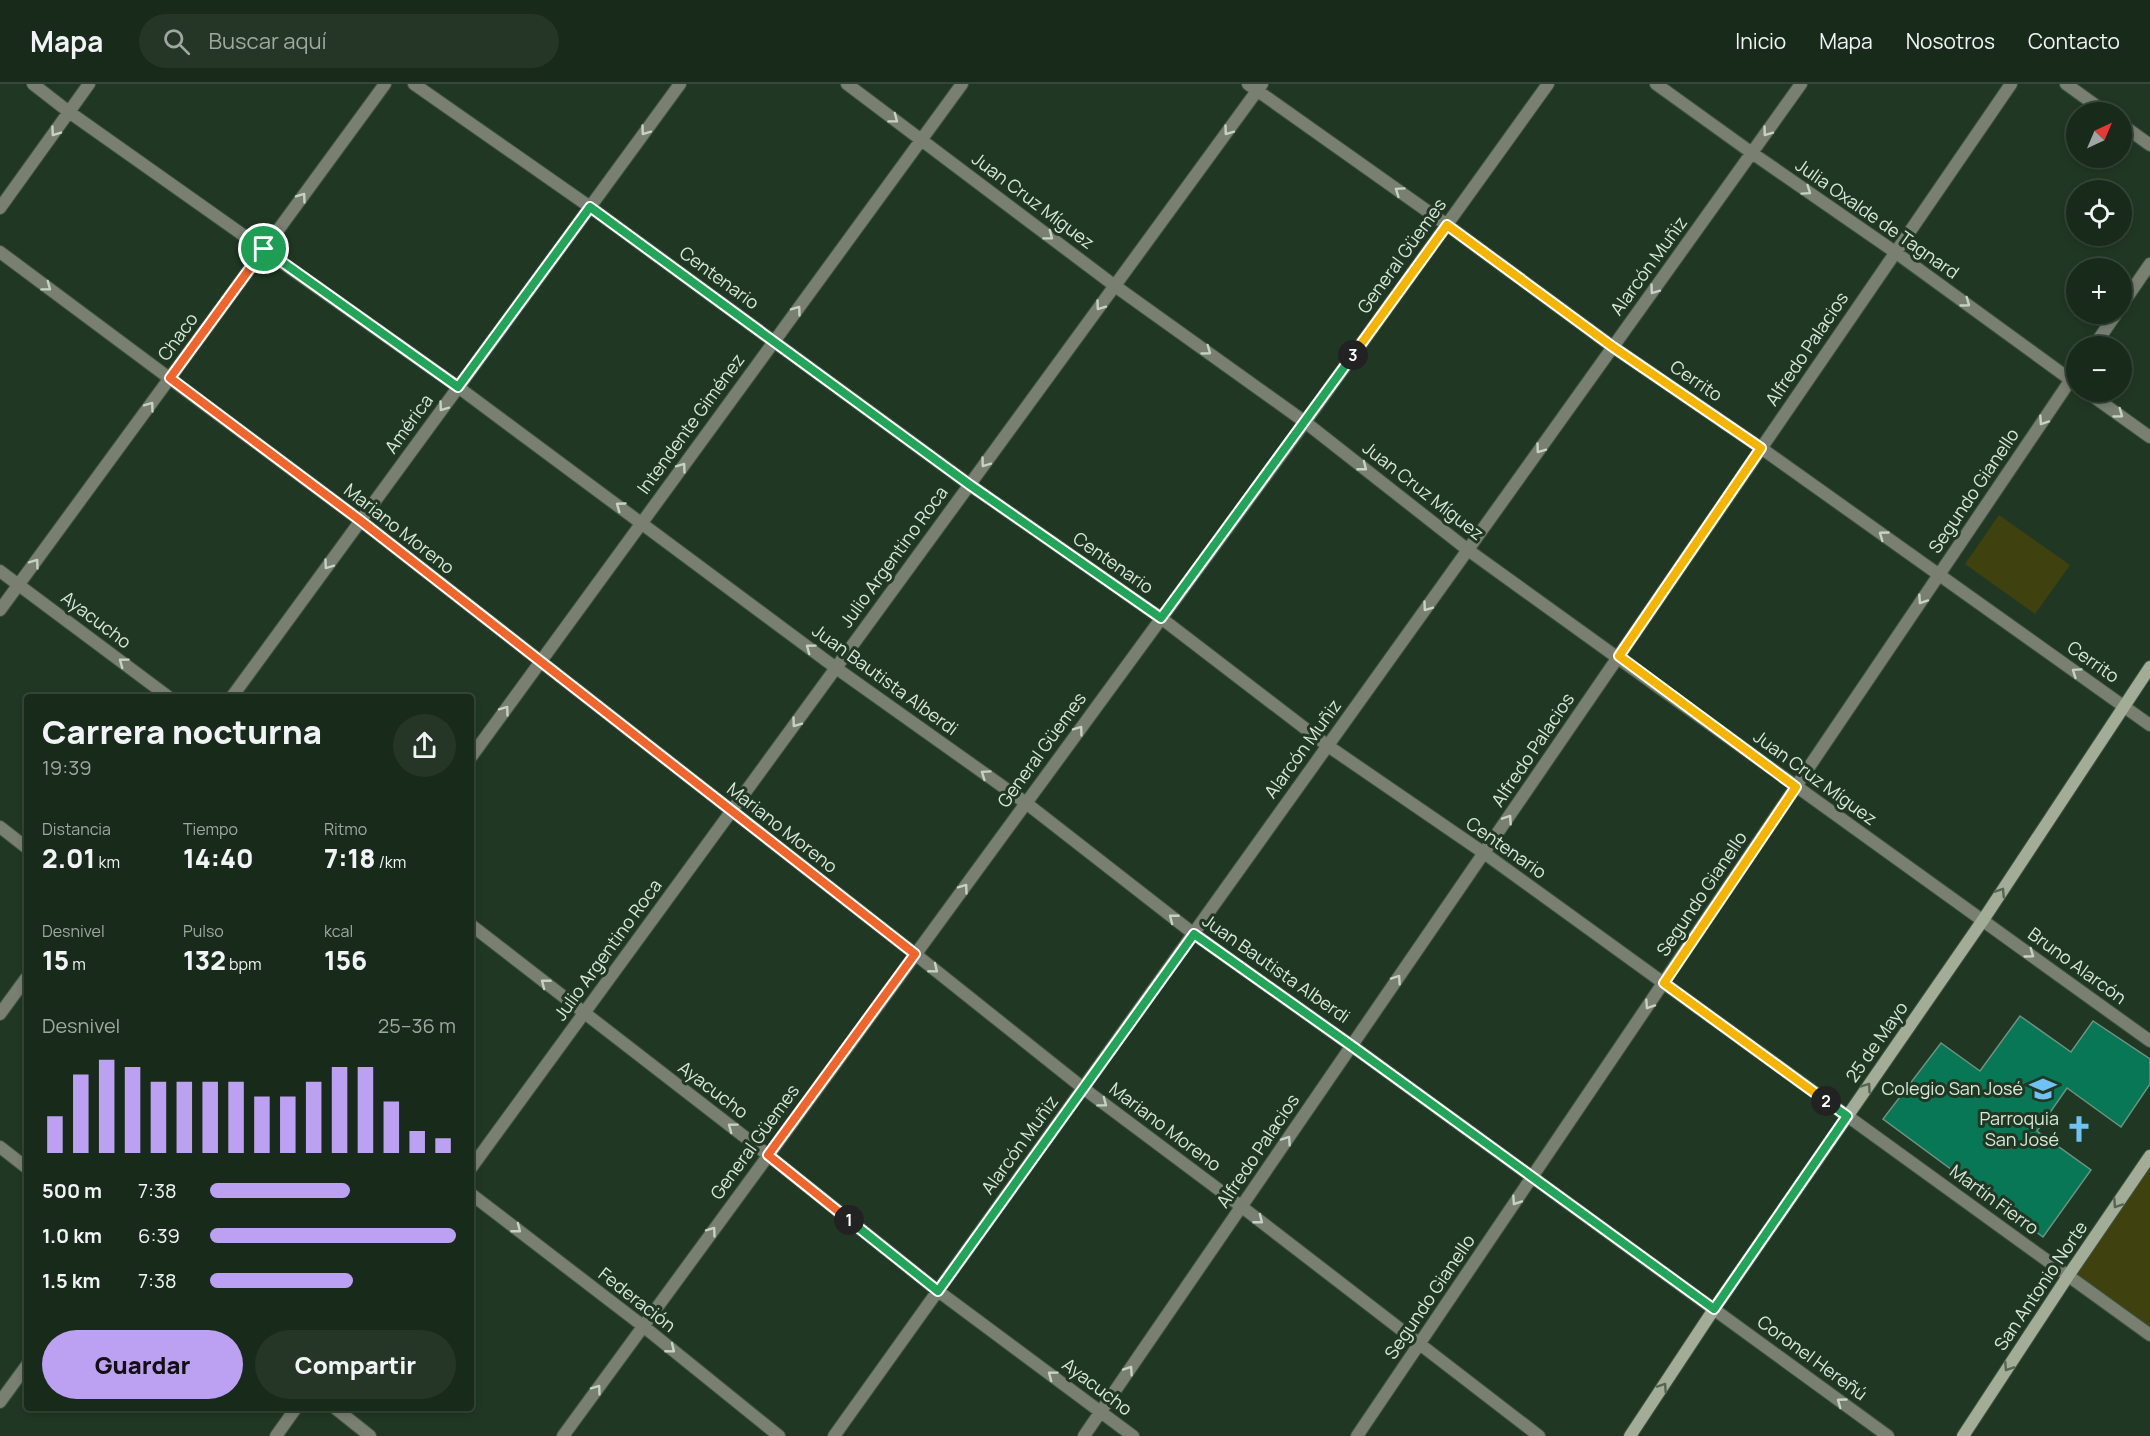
<!DOCTYPE html>
<html lang="es">
<meta charset="utf-8">
<style>
body{margin:0;font-family:Manrope,sans-serif;background:#253627;color:#f1f3f6;height:100vh;display:flex;flex-direction:column;font-size:22px;white-space:nowrap}
*{box-sizing:border-box;margin:0}
p{font-size:20px;color:#9fa7a2}
.icon{flex:none;width:33px;height:33px;fill:none;stroke:currentColor;stroke-width:2;stroke-linecap:round;stroke-linejoin:round}
.map{position:relative;flex:1;overflow:hidden}
.drawer{position:absolute;left:24px;top:610px;width:450px;height:717px;display:flex;flex-direction:column;background:#182a1a;border-radius:6px;box-shadow:0 3px 9px #0003,0 0 0 2px #364639}
.drawer>*{flex:none}
.needle{width:39px;rotate:44deg}
.fabs{position:absolute;left:2066px;top:18px;display:grid;gap:12px}
.fabs a{display:grid;place-items:center;width:66px;height:66px;border-radius:50%;background:#182a1a;box-shadow:0 3px 9px #0003,0 0 0 2px #364639;font-size:30px}
.pin{position:absolute;display:grid;place-items:center;width:51px;height:51px;color:#fff;margin:-26px;border:3px solid #fff;border-radius:50%;box-shadow:0 2px 6px #0007}
.km{position:absolute;width:30px;height:30px;margin:-15px;border-radius:50%;background:#222;color:#fff;font-size:16px;line-height:30px;text-align:center}
.round{display:grid;place-items:center;flex:none;width:63px;height:63px;border-radius:32px;background:#253627}
.head{display:flex;align-items:center;justify-content:space-between;height:102px;padding:0 18px}
h1{font-size:33px;font-weight:800;line-height:45px}
.metrics{display:grid;grid-template-columns:repeat(3,1fr);gap:9px;height:102px;padding:6px 18px}
.metrics div{display:grid;align-content:center}
.metrics b{font-size:26px;font-weight:800}
.metrics small{font-size:16px;font-weight:400}
.metrics p{font-size:16px}
.chart{height:168px;padding:12px 18px}
.chart p{display:flex;justify-content:space-between}
.chart svg{width:100%;height:108px;margin-top:6px;stroke:#bca0f2;stroke-width:6}
.button{display:flex;gap:12px;margin-top:auto;padding:12px 18px}
.button a{flex:1;height:69px;border-radius:36px;background:#bca0f2;color:#111;font-size:24px;font-weight:800;line-height:69px;text-align:center}
.button a+a{background:#253627;color:#f1f3f6}
ul{padding:0 18px;list-style:none;font-size:20px}
li{display:grid;grid-template-columns:96px 72px 1fr;align-items:center;height:45px}
li i{height:15px;border-radius:8px;background:#bca0f2}
header{display:flex;align-items:center;gap:36px;box-sizing:border-box;height:84px;padding:0 30px;background:#182a1a;border-bottom:2px solid #364639}
header strong{font-size:28px}
nav{display:flex;gap:33px;margin-inline-start:auto;font-size:21px}
.search{width:420px;height:54px;background:#253627;display:flex;align-items:center;gap:15px;box-sizing:border-box;padding:0 21px;border-radius:33px;color:#9fa7a2;font-size:22px}
.map>svg:first-child{display:block}
.green{fill:#3f410f}
.building{fill:#087756;stroke:#6d9281;stroke-width:1.5}
.lines{fill:none;stroke-linecap:round;stroke-linejoin:round}
.street-casing{stroke:#3d5440;stroke-width:14}
.secondary-casing{stroke:#3d5440;stroke-width:14}
.street{stroke:#798072;stroke-width:12}
.secondary{stroke:#a2ac97;stroke-width:12}
.oneway{stroke:#c5d2c4}
.oneway2{stroke:#546651}
.split-1-casing{stroke:#fff;stroke-width:12}
.split-2-casing{stroke:#fff;stroke-width:12}
.split-3-casing{stroke:#fff;stroke-width:12}
.split-4-casing{stroke:#fff;stroke-width:12}
.split-1{stroke:#f0652b;stroke-width:8}
.split-2{stroke:#22a559;stroke-width:8}
.split-3{stroke:#f5b400;stroke-width:8}
.split-4{stroke:#22a559;stroke-width:8}
.labels{text-anchor:middle;stroke-width:6;stroke-linejoin:round;paint-order:stroke}
.street-label{font-size:18px;fill:#d8e7d9;stroke:#203823}
.poi-label{font-size:18px;fill:#d8e7d9;stroke:#203823;text-anchor:end}
</style>
<header>
<strong>Mapa</strong>
<div class="search"><svg class="icon" aria-label="search" viewBox="0 0 24 24"><circle cx="10" cy="10" r="6"/><path d="M15 15l6 6"/></svg>Buscar aquí</div>
<nav><a>Inicio</a><a>Mapa</a><a>Nosotros</a><a>Contacto</a></nav>
</header>
<div class="map">
<svg width="2150" height="1352" viewBox="0 0 2150 1352">
<rect width="100%" height="100%" fill="#203823"/>
<path class="green" d="M1999,431L2070,481L2035,530L1965,480Z
M2150,1072V1251L2068,1192Z"/>
<path class="building" d="M2020,932L2071,968L2093,937L2150,975V1000L2121,1043L2067,1004L2037,1047L2091,1086L2043,1153L1883,1035L1941,959L1980,987Z"/>
<g class="lines">
<defs>
<path id="street" d="M33,0L69,28L458,303L836,584L1026,719L1194,850L1352,962L1888,1352
M414,0L590,123L970,401L1161,534L1328,662L1484,769L2150,1251
M847,0L1115,202L1305,338L1468,466L2150,957
M1248,0L1447,141L1613,263L1761,364L2150,641
M1656,0L1752,69L1895,168L2075,299
M2066,0L2105,28
M2121,40L2150,61
M0,124L89,0
M0,168L361,437L915,870L1083,1004L1242,1123L1539,1352
M2121,222L2150,180
M2094,262L2116,230
M2087,308L2150,353
M0,487L170,614
M0,526L385,0
M231,614L680,0
M471,673L962,0
M0,743L27,764
M471,841L768,1071L938,1207L1133,1352
M0,930L27,893
M0,1063L27,1084
M471,1084L1262,0
M471,1110L643,1242L779,1352
M0,1318L27,1281
M335,1324L370,1352
M276,1352L296,1324
M563,1352L1305,338L1548,0
M834,1352L1801,0
M1084,1352L2011,0
M1357,1352L2076,288"/>
<path id="secondary" d="M1630,1352L1714,1225L1983,836L2150,583
M1963,1352L2068,1192L2150,1072"/>
</defs>
<use href="#street" class="street-casing"/>
<use href="#secondary" class="secondary-casing"/>
<use href="#street" class="street"/>
<use href="#secondary" class="secondary"/>
</g>
<defs><path id="oneway-chevron" d="M-2-3.5L2.5 0L-2 3.5" fill="none" stroke-width="1.6" stroke-linecap="round" stroke-linejoin="round" transform="scale(1.5)"/></defs>
<g class="oneway">
<use href="#oneway-chevron" transform="translate(894 35) rotate(37)"/>
<use href="#oneway-chevron" transform="translate(645 47) rotate(126)"/>
<use href="#oneway-chevron" transform="translate(1228 47) rotate(126)"/>
<use href="#oneway-chevron" transform="translate(55 48) rotate(125)"/>
<use href="#oneway-chevron" transform="translate(1767 48) rotate(126)"/>
<use href="#oneway-chevron" transform="translate(1399 107) rotate(-145)"/>
<use href="#oneway-chevron" transform="translate(1807 107) rotate(35)"/>
<use href="#oneway-chevron" transform="translate(302 113) rotate(-54)"/>
<use href="#oneway-chevron" transform="translate(1049 152) rotate(37)"/>
<use href="#oneway-chevron" transform="translate(47 203) rotate(37)"/>
<use href="#oneway-chevron" transform="translate(1654 206) rotate(126)"/>
<use href="#oneway-chevron" transform="translate(1966 219) rotate(36)"/>
<use href="#oneway-chevron" transform="translate(1100 222) rotate(126)"/>
<use href="#oneway-chevron" transform="translate(797 226) rotate(-54)"/>
<use href="#oneway-chevron" transform="translate(1207 267) rotate(36)"/>
<use href="#oneway-chevron" transform="translate(150 322) rotate(-54)"/>
<use href="#oneway-chevron" transform="translate(443 323) rotate(126)"/>
<use href="#oneway-chevron" transform="translate(2119 330) rotate(36)"/>
<use href="#oneway-chevron" transform="translate(2043 337) rotate(124)"/>
<use href="#oneway-chevron" transform="translate(1540 365) rotate(126)"/>
<use href="#oneway-chevron" transform="translate(985 379) rotate(126)"/>
<use href="#oneway-chevron" transform="translate(682 383) rotate(-54)"/>
<use href="#oneway-chevron" transform="translate(1363 383) rotate(38)"/>
<use href="#oneway-chevron" transform="translate(620 422) rotate(-144)"/>
<use href="#oneway-chevron" transform="translate(1883 451) rotate(-144)"/>
<use href="#oneway-chevron" transform="translate(35 479) rotate(-54)"/>
<use href="#oneway-chevron" transform="translate(328 481) rotate(126)"/>
<use href="#oneway-chevron" transform="translate(1922 516) rotate(124)"/>
<use href="#oneway-chevron" transform="translate(1427 523) rotate(126)"/>
<use href="#oneway-chevron" transform="translate(810 564) rotate(-143)"/>
<use href="#oneway-chevron" transform="translate(123 578) rotate(-143)"/>
<use href="#oneway-chevron" transform="translate(2076 588) rotate(-145)"/>
<use href="#oneway-chevron" transform="translate(505 626) rotate(-54)"/>
<use href="#oneway-chevron" transform="translate(796 639) rotate(126)"/>
<use href="#oneway-chevron" transform="translate(1079 646) rotate(-54)"/>
<use href="#oneway-chevron" transform="translate(985 690) rotate(-145)"/>
<use href="#oneway-chevron" transform="translate(1508 735) rotate(-56)"/>
<use href="#oneway-chevron" transform="translate(964 804) rotate(-54)"/>
<use href="#oneway-chevron" transform="translate(1173 834) rotate(-142)"/>
<use href="#oneway-chevron" transform="translate(2030 870) rotate(36)"/>
<use href="#oneway-chevron" transform="translate(934 885) rotate(39)"/>
<use href="#oneway-chevron" transform="translate(1397 895) rotate(-56)"/>
<use href="#oneway-chevron" transform="translate(545 899) rotate(-142)"/>
<use href="#oneway-chevron" transform="translate(1649 921) rotate(124)"/>
<use href="#oneway-chevron" transform="translate(1103 1019) rotate(37)"/>
<use href="#oneway-chevron" transform="translate(732 1043) rotate(-143)"/>
<use href="#oneway-chevron" transform="translate(1287 1056) rotate(-56)"/>
<use href="#oneway-chevron" transform="translate(1516 1117) rotate(124)"/>
<use href="#oneway-chevron" transform="translate(1259 1136) rotate(38)"/>
<use href="#oneway-chevron" transform="translate(517 1145) rotate(38)"/>
<use href="#oneway-chevron" transform="translate(712 1147) rotate(-54)"/>
<use href="#oneway-chevron" transform="translate(671 1265) rotate(39)"/>
<use href="#oneway-chevron" transform="translate(1129 1286) rotate(-56)"/>
<use href="#oneway-chevron" transform="translate(1052 1291) rotate(-143)"/>
<use href="#oneway-chevron" transform="translate(597 1305) rotate(-54)"/>
<use href="#oneway-chevron" transform="translate(1841 1318) rotate(-144)"/>
</g>
<g class="oneway2">
<use href="#oneway-chevron" transform="translate(2001 808) rotate(-57)"/>
<use href="#oneway-chevron" transform="translate(1867 1003) rotate(-55)"/>
<use href="#oneway-chevron" transform="translate(2117 1120) rotate(124)"/>
<use href="#oneway-chevron" transform="translate(2008 1283) rotate(123)"/>
<use href="#oneway-chevron" transform="translate(1663 1303) rotate(-56)"/>
</g>
<g class="lines">
<defs>
<path id="split-1" d="M264,165L170,294L361,437L915,870L768,1071L849,1136"/>
<path id="split-2" d="M849,1136L938,1207L1194,850L1352,962L1714,1225L1847,1032L1826,1017"/>
<path id="split-3" d="M1353,271L1447,141L1613,263L1761,364L1619,572L1796,703L1664,899L1826,1017"/>
<path id="split-4" d="M264,165L458,303L590,123L970,401L1161,534L1353,271"/>
</defs>
<use href="#split-1" class="split-1-casing"/>
<use href="#split-2" class="split-2-casing"/>
<use href="#split-3" class="split-3-casing"/>
<use href="#split-4" class="split-4-casing"/>
<use href="#split-1" class="split-1"/>
<use href="#split-2" class="split-2"/>
<use href="#split-3" class="split-3"/>
<use href="#split-4" class="split-4"/>
</g>
<defs>
<symbol id="school-bare" viewBox="-9 -9 18 18"><path d="M0-5L7-2L0 1L-7-2ZM-4 1L0 2.5L4 1V4Q0 6-4 4Z" fill="#70c1f4" stroke="#203823" stroke-width="2.5" paint-order="stroke"/></symbol>
<symbol id="church-bare" viewBox="-9 -9 18 18"><path d="M-1.2-6h2.4v3.5h3.3v2.4h-3.3V6h-2.4V-.1h-3.3v-2.4h3.3Z" fill="#70c1f4" stroke="#203823" stroke-width="2.5" paint-order="stroke"/></symbol>
</defs>
<g fill-rule="evenodd">
<use href="#school-bare" x="2024" y="986" width="38" height="38"/>
<use href="#church-bare" x="2060" y="1026" width="38" height="38"/>
</g>
<g class="labels">
<g class="street-label">
<text transform="translate(1033 117) rotate(37)" y="6">Juan Cruz Míguez</text>
<text transform="translate(1877 135) rotate(35)" y="6">Julia Oxalde de Tagnard</text>
<text transform="translate(1402 172) rotate(-54)" y="6">General Güemes</text>
<text transform="translate(1649 182) rotate(-54)" y="6">Alarcón Muñiz</text>
<text transform="translate(719 194) rotate(36)" y="6">Centenario</text>
<text transform="translate(178 253) rotate(-54)" y="6">Chaco</text>
<text transform="translate(1807 265) rotate(-56)" y="6">Alfredo Palacios</text>
<text transform="translate(1696 297) rotate(34)" y="6">Cerrito</text>
<text transform="translate(409 340) rotate(-54)" y="6">América</text>
<text transform="translate(691 340) rotate(-54)" y="6">Intendente Giménez</text>
<text transform="translate(1423 407) rotate(38)" y="6">Juan Cruz Míguez</text>
<text transform="translate(1974 407) rotate(-56)" y="6">Segundo Gianello</text>
<text transform="translate(399 445) rotate(38)" y="6">Mariano Moreno</text>
<text transform="translate(894 473) rotate(-54)" y="6">Julio Argentino Roca</text>
<text transform="translate(1113 479) rotate(35)" y="6">Centenario</text>
<text transform="translate(96 536) rotate(37)" y="6">Ayacucho</text>
<text transform="translate(2093 578) rotate(35)" y="6">Cerrito</text>
<text transform="translate(885 596) rotate(36)" y="6">Juan Bautista Alberdi</text>
<text transform="translate(1303 665) rotate(-54)" y="6">Alarcón Muñiz</text>
<text transform="translate(1042 666) rotate(-54)" y="6">General Güemes</text>
<text transform="translate(1533 666) rotate(-56)" y="6">Alfredo Palacios</text>
<text transform="translate(1815 694) rotate(36)" y="6">Juan Cruz Míguez</text>
<text transform="translate(782 744) rotate(38)" y="6">Mariano Moreno</text>
<text transform="translate(1506 764) rotate(35)" y="6">Centenario</text>
<text transform="translate(1702 810) rotate(-56)" y="6">Segundo Gianello</text>
<text transform="translate(608 866) rotate(-54)" y="6">Julio Argentino Roca</text>
<text transform="translate(2077 882) rotate(36)" y="6">Bruno Alarcón</text>
<text transform="translate(1276 885) rotate(35)" y="6">Juan Bautista Alberdi</text>
<text transform="translate(1877 958) rotate(-55)" y="6">25 de Mayo</text>
<text transform="translate(713 1006) rotate(37)" y="6">Ayacucho</text>
<text transform="translate(1165 1043) rotate(37)" y="6">Mariano Moreno</text>
<text transform="translate(755 1058) rotate(-54)" y="6">General Güemes</text>
<text transform="translate(1020 1061) rotate(-54)" y="6">Alarcón Muñiz</text>
<text transform="translate(1258 1067) rotate(-56)" y="6">Alfredo Palacios</text>
<text transform="translate(1994 1116) rotate(36)" y="6">Martín Fierro</text>
<text transform="translate(2041 1202) rotate(-56)" y="6">San Antonio Norte</text>
<text transform="translate(1430 1213) rotate(-56)" y="6">Segundo Gianello</text>
<text transform="translate(637 1216) rotate(38)" y="6">Federación</text>
<text transform="translate(1812 1274) rotate(36)" y="6">Coronel Hereñú</text>
<text transform="translate(1097 1303) rotate(37)" y="6">Ayacucho</text>
</g>
<g class="poi-label">
<text x="2023" y="1011">Colegio San José</text>
<text x="2059" y="1041">Parroquia<tspan x="2059" dy="21">San José</tspan></text>
</g>
</g>
</svg>
<div class="fabs">
<a><svg class="needle" viewBox="-14 -14 28 28"><path d="M0-13l5 13h-10z" fill="#e53935"/><path d="M0 13l5-13h-10z" fill="#9fa7a2"/></svg></a>
<a><svg class="icon" aria-label="locate" viewBox="0 0 24 24"><circle cx="12" cy="12" r="6"/><path d="M12 2v4M12 18v4M2 12h4M18 12h4"/></svg></a>
<a>+</a>
<a>−</a>
</div>
<div class="pin" style="left:264px;top:165px;background:#1e9e55"><svg class="icon" aria-label="arrive" viewBox="0 0 24 24"><path d="M6 21V4h12l-3 4 3 4H6"/></svg></div>
<b class="km" style="left:849px;top:1136px">1</b>
<b class="km" style="left:1826px;top:1017px">2</b>
<b class="km" style="left:1353px;top:271px">3</b>
<section class="drawer">
<div class="head"><div><h1>Carrera nocturna</h1><p>19:39</p></div><a class="round"><svg class="icon" aria-label="share" viewBox="0 0 24 24"><path d="M12 15V3M7 8l5-5 5 5M5 13v7h14v-7"/></svg></a></div>
<div class="metrics">
<div><p>Distancia</p><b>2.01<small> km</small></b></div>
<div><p>Tiempo</p><b>14:40</b></div>
<div><p>Ritmo</p><b>7:18<small> /km</small></b></div>
</div>
<div class="metrics">
<div><p>Desnivel</p><b>15<small> m</small></b></div>
<div><p>Pulso</p><b>132<small> bpm</small></b></div>
<div><p>kcal</p><b>156</b></div>
</div>
<div class="chart"><p><span>Desnivel</span>25–36 m</p>
<svg viewBox="0 0 160 44" preserveAspectRatio="none"><path d="M5 44V29M15 44V12M25 44V6M35 44V9M45 44V15M55 44V15M65 44V15M75 44V15M85 44V21M95 44V21M105 44V15M115 44V9M125 44V9M135 44V23M145 44V35M155 44V38"/></svg>
</div>
<ul>
<li><b>500 m</b>7:38<i style="width:57%"></i></li>
<li><b>1.0 km</b>6:39<i style="width:100%"></i></li>
<li><b>1.5 km</b>7:38<i style="width:58%"></i></li>
</ul>
<div class="button"><a>Guardar</a><a>Compartir</a></div>
</section>
</div>
